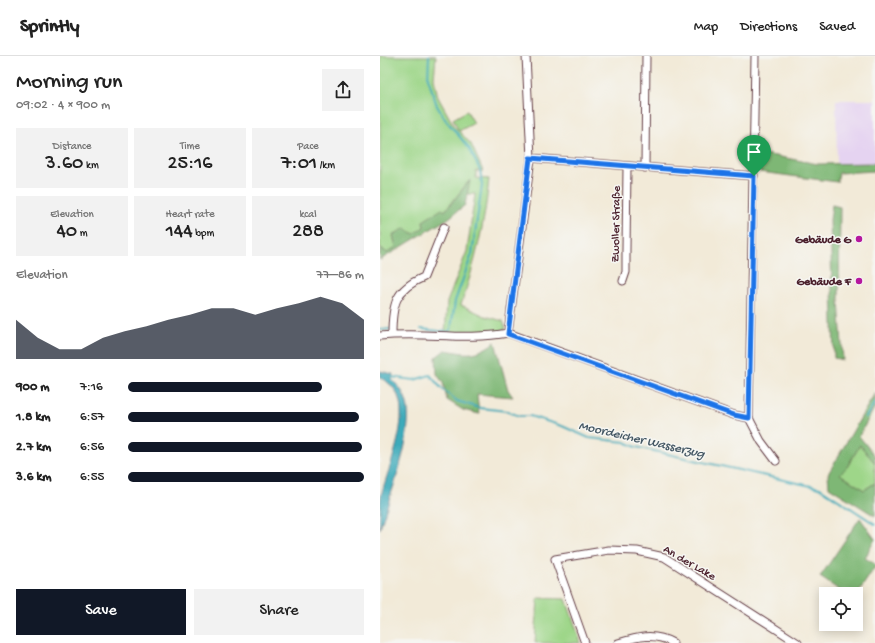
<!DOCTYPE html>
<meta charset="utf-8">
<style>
body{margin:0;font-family:"Gochi Hand",sans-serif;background:#f2f2f2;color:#222;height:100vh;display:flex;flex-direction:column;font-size:15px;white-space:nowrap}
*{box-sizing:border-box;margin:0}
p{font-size:13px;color:#767676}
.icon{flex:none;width:22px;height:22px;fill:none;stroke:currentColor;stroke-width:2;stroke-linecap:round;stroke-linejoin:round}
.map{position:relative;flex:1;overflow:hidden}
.drawer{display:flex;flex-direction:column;background:#fff;width:380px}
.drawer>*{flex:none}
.controls{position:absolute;left:439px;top:531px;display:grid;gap:8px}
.controls a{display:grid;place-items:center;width:44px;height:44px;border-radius:0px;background:#fff;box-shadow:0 2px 10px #0003;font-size:20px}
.pin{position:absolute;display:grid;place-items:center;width:34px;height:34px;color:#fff;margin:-41px -17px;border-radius:50% 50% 50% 0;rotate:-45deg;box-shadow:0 0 4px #0007}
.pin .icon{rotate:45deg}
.round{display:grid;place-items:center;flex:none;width:42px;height:42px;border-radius:0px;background:#f2f2f2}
.summary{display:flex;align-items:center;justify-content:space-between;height:68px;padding:0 16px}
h1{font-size:22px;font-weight:600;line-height:30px}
.figures{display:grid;grid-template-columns:repeat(3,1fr);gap:6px;height:68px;padding:4px 16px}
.figures div{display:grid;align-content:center;border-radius:0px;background:#f2f2f2;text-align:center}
.figures b{font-size:20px;font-weight:600}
.figures small{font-size:11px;font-weight:400}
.figures p{font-size:11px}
.chart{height:112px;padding:8px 16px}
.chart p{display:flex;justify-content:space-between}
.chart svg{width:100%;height:72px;margin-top:4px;fill:#111827;opacity:.7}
.cta{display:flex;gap:8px;margin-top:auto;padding:8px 16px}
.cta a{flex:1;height:46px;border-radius:0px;background:#111827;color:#fff;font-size:16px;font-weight:600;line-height:46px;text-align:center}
.cta a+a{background:#f2f2f2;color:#222}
ul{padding:0 16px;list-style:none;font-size:13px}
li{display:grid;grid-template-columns:64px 48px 1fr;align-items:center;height:30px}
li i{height:10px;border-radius:5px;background:#111827}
header{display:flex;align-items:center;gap:24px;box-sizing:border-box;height:56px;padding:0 20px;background:#fff;border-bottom:1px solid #e0e0e0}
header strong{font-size:19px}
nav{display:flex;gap:22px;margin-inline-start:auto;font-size:14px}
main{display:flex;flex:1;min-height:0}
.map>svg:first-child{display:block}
.built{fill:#e5d3f1}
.green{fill:#9ed689;stroke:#747a5a}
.forest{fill:#7eb775;stroke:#646b50}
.water{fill:#3caaba;stroke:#436472}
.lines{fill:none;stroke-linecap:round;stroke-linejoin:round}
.stream{stroke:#3caaba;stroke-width:2}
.minor-casing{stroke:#633d45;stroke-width:9}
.minor{stroke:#fff;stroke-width:7}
.route-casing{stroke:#fff;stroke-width:8}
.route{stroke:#1a73e8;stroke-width:5}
.poi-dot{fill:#b5179e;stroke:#f6f6f2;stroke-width:1.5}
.labels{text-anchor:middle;stroke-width:3;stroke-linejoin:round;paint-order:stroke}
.street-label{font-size:12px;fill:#4a1f2b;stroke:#f6f6f2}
.poi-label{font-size:12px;font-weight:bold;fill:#4a1f2b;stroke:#f6f6f2;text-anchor:end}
.water-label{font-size:13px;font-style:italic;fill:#445764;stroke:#f6f6f2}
</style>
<header>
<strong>Sprintly</strong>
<nav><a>Map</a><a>Directions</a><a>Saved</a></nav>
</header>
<main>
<section class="drawer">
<div class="summary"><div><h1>Morning run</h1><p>09:02 · 4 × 900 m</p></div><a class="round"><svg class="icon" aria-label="share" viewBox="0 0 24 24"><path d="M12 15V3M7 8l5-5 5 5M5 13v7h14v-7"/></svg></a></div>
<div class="figures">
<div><p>Distance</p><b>3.60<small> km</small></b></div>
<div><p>Time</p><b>25:16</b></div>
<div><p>Pace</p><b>7:01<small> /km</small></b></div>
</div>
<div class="figures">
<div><p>Elevation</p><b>40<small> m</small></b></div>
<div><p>Heart rate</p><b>144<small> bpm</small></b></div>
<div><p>kcal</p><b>288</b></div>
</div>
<div class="chart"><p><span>Elevation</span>77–86 m</p>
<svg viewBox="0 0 160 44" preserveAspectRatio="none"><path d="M0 44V20L10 31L20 38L30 38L40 31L50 27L60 24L70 20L80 17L90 13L100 13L110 17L120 13L130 10L140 6L150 10L160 20V44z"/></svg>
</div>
<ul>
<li><b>900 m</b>7:16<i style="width:82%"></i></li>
<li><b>1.8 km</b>6:57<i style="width:98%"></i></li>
<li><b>2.7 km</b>6:56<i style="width:99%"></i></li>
<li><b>3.6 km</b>6:55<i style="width:100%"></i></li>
</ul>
<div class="cta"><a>Save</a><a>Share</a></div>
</section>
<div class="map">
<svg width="495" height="587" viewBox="0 0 495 587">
<rect width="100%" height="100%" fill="#f6f6f2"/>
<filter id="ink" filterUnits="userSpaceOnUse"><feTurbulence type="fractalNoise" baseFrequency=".025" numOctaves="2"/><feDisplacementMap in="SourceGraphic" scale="8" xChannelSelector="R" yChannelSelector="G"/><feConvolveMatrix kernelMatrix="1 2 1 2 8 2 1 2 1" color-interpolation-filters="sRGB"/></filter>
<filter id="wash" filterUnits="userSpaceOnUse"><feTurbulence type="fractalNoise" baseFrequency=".012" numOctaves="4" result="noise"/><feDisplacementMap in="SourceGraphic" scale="16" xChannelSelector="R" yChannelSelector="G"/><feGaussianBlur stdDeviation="0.9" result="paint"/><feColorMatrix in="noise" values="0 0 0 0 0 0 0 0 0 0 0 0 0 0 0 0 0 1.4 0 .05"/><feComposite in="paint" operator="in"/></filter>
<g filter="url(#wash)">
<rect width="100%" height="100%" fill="#f2ead8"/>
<path class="built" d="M456,44H495V107L457,109Z"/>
<path class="green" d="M0,0H56L54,23L58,41L74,70L91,88L103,115H96V122L109,123C105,167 95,208 81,249L105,260L123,265L126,273L116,277L65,279L67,246L87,195L95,138H87L89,125L65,155L43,165L44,171L34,179H13L16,191L7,197L0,191Z
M87,55L94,67L79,75L73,63Z
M480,389L495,407V427L484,434L459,418L467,411Z
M158,542L186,543L201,587H155Z"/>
<path class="forest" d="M379,97L438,108L495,107V115L459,117L457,126L380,116Z
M90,124L85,149L69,162L0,204V191L7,197L16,191L13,179L25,172L34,178L44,171L43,165L62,153L65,155Z
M452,149L460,151L459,244L463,304L454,302L450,164Z
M115,286L128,334L133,341L97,338L99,358L83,354L67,344L63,327L57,318L56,301L65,294C89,298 94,301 115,286Z
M495,337V351L479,380L495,400V407L480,389L467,411L460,418L484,434L495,427V460L449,431L448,418Z
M480,462L495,483L485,502L495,508V511L476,540V538H465L440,521Z"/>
<path class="water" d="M0,315L13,318L12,324C21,331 27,342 28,353C31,389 10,438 0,473C0,463 0,450 1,440C8,409 43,340 0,322Z"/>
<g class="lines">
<path class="stream" d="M41,273L68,276L71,273L75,245L92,198L102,129L100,114L89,92L65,63L57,50L48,22L49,0
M0,274L10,273
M11,321L34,324L50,319L61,332L77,345L100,352L127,355L139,360H150L182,370L209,382L245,386L256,391L440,432L495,468
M486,361L495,346"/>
</g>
</g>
<g filter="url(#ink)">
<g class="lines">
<defs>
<path id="minor" d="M375,0L369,362L381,385L396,405
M151,102L374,120
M265,112L266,0
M243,225L246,216V194L247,111
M128,277L151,102L146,0
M12,278C12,249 15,233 44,221L64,171
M0,280C43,275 85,285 128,277L354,359L369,362
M205,587L175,503L229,494L257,495L284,501L418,587
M238,587C257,581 274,576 293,587"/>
</defs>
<use href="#minor" class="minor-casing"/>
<use href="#minor" class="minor"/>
</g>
</g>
<g class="lines" filter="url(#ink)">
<defs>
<path id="route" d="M150,102L374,120L369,362L354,359L128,278Z"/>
</defs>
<use href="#route" class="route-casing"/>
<use href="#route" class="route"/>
</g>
<g class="poi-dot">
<circle cx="479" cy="183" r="4"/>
<circle cx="479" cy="225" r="4"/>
</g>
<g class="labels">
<g class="street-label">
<text transform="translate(235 168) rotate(-89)" y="4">Zwoller Straße</text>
<text transform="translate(310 506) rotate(30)" y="4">An der Lake</text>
</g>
<g class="poi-label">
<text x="471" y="187">Gebäude G</text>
<text x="471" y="229">Gebäude F</text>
</g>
<g class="water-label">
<text transform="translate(262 382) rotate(13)" y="5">Moordeicher Wasserzug</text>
</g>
</g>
</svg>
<div class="controls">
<a><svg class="icon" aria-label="locate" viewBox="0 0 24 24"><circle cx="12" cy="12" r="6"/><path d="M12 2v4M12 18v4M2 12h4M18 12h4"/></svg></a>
</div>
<div class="pin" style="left:374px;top:120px;background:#1e9e55"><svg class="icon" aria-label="arrive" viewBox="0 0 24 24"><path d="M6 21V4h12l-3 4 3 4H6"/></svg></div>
</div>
</main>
